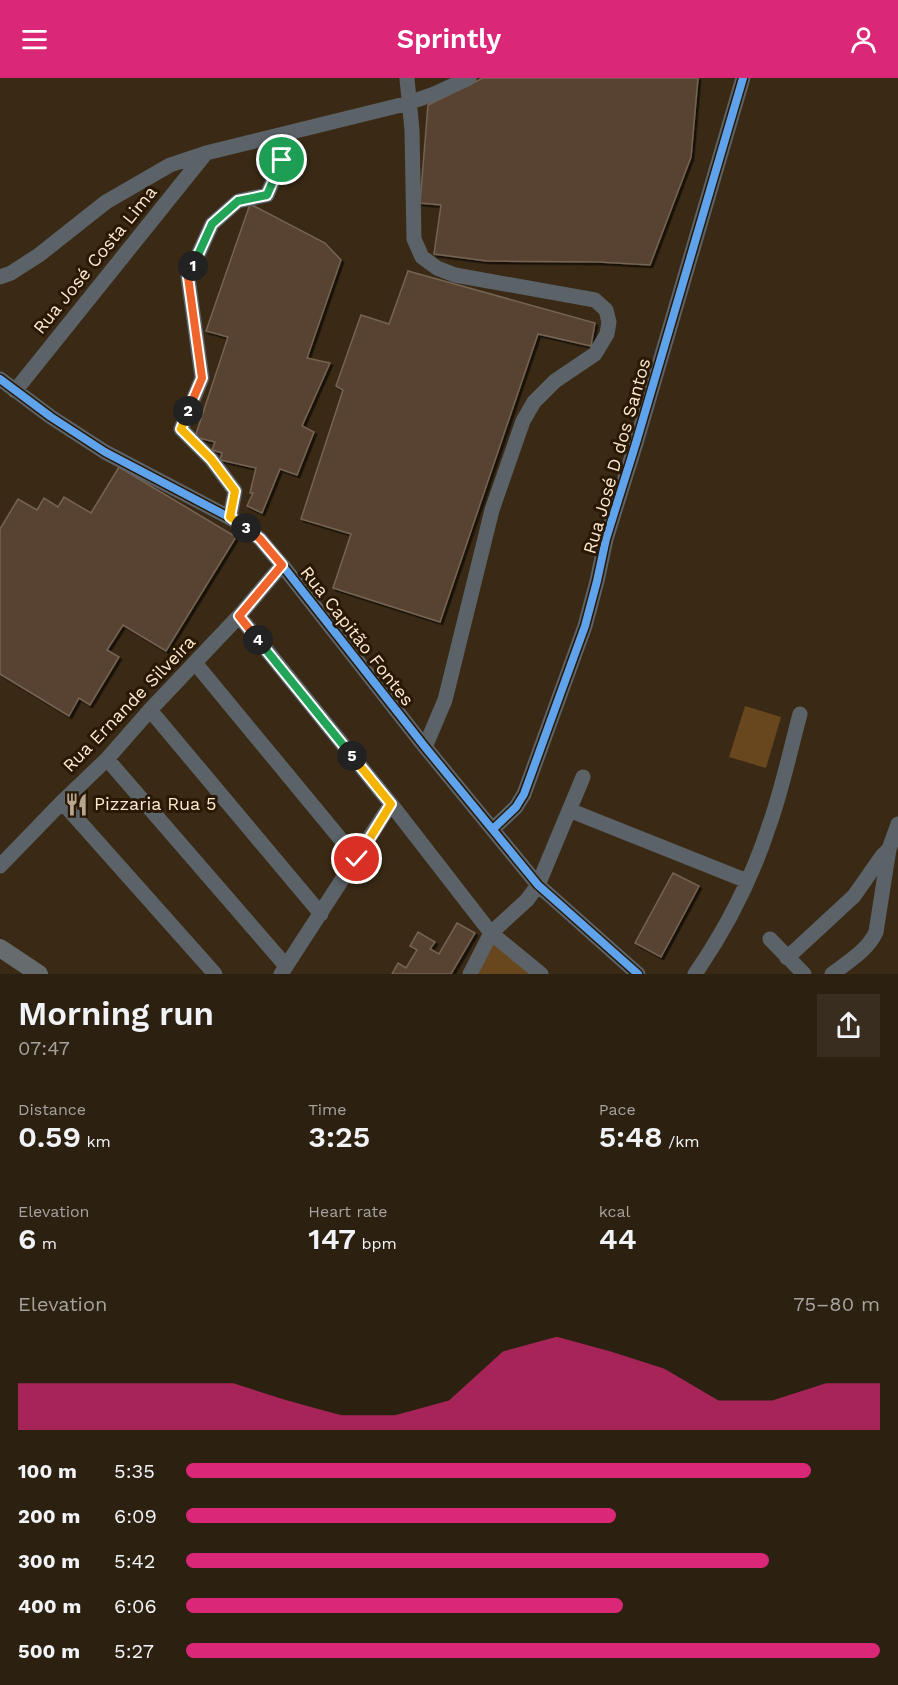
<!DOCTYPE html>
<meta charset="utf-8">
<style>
body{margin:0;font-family:"Work Sans",sans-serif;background:#382d1e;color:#f1f3f6;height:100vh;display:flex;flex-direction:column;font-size:22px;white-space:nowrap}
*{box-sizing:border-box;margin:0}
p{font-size:20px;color:#a6a39f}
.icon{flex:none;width:33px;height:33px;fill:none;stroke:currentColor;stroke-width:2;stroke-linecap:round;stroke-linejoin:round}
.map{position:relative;height:896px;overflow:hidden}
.details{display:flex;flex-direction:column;background:#2c2010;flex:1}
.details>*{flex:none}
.pin{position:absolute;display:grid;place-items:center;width:51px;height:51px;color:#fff;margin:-26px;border:3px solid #fff;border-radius:50%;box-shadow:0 2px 6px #0007}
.km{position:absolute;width:30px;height:30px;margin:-15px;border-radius:50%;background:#222;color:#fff;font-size:16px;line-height:30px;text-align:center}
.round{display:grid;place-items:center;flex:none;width:63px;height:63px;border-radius:0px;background:#382d1e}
.summary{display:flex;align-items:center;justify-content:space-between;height:102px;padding:0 18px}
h1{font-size:33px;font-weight:600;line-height:45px}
.figures{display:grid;grid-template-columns:repeat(3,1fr);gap:9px;height:102px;padding:6px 18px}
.figures div{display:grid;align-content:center}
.figures b{font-size:30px;font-weight:600}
.figures small{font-size:16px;font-weight:400}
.figures p{font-size:16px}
.chart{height:168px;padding:12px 18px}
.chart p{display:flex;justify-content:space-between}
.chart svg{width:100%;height:108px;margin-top:6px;fill:#db2777;opacity:.7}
ul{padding:0 18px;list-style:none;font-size:20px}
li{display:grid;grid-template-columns:96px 72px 1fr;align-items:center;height:45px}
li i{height:15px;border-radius:8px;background:#db2777}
header{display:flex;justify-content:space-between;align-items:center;height:78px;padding:0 18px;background:#db2777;color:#fff;font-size:27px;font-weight:600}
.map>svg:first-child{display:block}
.park{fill:#68471f}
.building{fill:#584330;stroke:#756353;stroke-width:1.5;filter:url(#shadow)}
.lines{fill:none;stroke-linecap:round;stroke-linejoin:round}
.minor{stroke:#5b6369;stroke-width:15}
.major{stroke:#666b6e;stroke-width:18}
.cycleway-casing{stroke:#281804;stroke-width:11}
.cycleway{stroke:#60a3ed;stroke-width:8}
.split-1-casing{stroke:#fff;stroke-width:12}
.split-2-casing{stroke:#fff;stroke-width:12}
.split-3-casing{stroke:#fff;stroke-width:12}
.split-4-casing{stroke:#fff;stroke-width:12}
.split-5-casing{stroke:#fff;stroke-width:12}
.split-6-casing{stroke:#fff;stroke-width:12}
.split-1{stroke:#22a559;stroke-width:8}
.split-2{stroke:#f0652b;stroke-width:8}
.split-3{stroke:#f5b400;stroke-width:8}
.split-4{stroke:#f0652b;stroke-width:8}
.split-5{stroke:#22a559;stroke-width:8}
.split-6{stroke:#f5b400;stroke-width:8}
.labels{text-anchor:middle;stroke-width:6;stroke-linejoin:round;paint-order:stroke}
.street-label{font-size:18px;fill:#fee8cf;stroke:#281804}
.poi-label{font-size:18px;fill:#fee8cf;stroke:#281804;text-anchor:start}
</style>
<header><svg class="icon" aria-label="menu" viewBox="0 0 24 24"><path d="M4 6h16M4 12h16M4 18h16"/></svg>Sprintly<svg class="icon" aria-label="person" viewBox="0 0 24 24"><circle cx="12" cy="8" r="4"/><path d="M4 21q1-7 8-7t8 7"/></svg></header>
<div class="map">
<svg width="898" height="896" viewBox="0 0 898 896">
<defs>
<filter id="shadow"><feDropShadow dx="2.5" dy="2.5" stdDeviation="0" flood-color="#0009"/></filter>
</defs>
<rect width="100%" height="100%" fill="#3a2a15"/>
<path class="park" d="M745,628L781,639L766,690L729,679Z
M492,861L533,896H475Z"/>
<path class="building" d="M483,0H698L691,79L650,187L599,184L487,183L434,176L441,127L420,125L428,27Z
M250,126L325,165L341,182L307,280L330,285L302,348L314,354L297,397L280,391L262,435L247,428L253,415H250L256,390L220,382L222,375L212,372L215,364L195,359L228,259L206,253Z
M408,193L595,245L591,268L538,256L440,544L333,510L351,456L301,441L343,312L336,308L361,237L389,246Z
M119,389L236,459L166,573L123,547L107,572L119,579L90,627L79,620L69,638L0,596V451L18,421L37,432L44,420L58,429L64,419L91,435Z
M673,795L699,808L661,879L635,865Z
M457,845L475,855L451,896H392L398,885L406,890L417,872L410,868L418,854L435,864L430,871L439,876Z"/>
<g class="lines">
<path class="minor" d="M407,1L412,52L414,161L422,179L437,190L455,197L595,222L606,232L609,244L607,256L595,276L555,303L534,324L523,343L492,432L445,622L425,669
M0,199L11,195L39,177L106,124L170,87L206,75L405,26L434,16L469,0
M0,301L51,339L105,374L240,445L260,461L282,487L425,669L538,807L638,896
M15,313L206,75
M230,439L235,413L211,381L181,351L202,300L188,199L212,146L238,123L267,117L282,82L284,56
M239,538L391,726L491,855L541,896
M196,586L357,781
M150,632L321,836
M107,681L286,888
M62,724L215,896
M569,732L747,803
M493,751L516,729L524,716L585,548L597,503L606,461L636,365L743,0
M0,788L62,724L107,681L150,632L239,538L282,487
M770,861L804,896
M787,880L854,818L882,778L889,771
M281,896L391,726
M470,896L491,855L527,822L538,807L583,699
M695,896C726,851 752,800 769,748C782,712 790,673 800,636
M832,896C848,884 868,872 876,854L889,771L898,746"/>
<path class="major" d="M0,870L39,896"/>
<defs>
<path id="cycleway" d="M0,301L51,339L105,374L240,445L260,461L282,487L425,669L538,807L638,896
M493,751L516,729L524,716L585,548L597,503L606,461L636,365L743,0"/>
</defs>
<use href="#cycleway" class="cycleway-casing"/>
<use href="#cycleway" class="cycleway"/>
</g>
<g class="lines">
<defs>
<path id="split-1" d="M193,188L212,146L238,123L267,117L282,82"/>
<path id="split-2" d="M188,333L202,300L188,199L193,188"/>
<path id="split-3" d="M188,333L181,351L211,381L235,413L230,439L246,450"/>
<path id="split-4" d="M246,450L260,461L282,487L239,538L258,562"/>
<path id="split-5" d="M258,562L352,678"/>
<path id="split-6" d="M352,678L391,726L357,781"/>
</defs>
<use href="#split-1" class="split-1-casing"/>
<use href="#split-2" class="split-2-casing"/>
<use href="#split-3" class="split-3-casing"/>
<use href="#split-4" class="split-4-casing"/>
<use href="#split-5" class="split-5-casing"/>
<use href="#split-6" class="split-6-casing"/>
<use href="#split-1" class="split-1"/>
<use href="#split-2" class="split-2"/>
<use href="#split-3" class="split-3"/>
<use href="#split-4" class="split-4"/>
<use href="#split-5" class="split-5"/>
<use href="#split-6" class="split-6"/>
</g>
<defs>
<symbol id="restaurant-bare" viewBox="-9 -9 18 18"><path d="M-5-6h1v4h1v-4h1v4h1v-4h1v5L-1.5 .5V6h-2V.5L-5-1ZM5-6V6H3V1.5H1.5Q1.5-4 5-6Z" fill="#b9a68e" stroke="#281804" stroke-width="2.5" paint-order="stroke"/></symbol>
</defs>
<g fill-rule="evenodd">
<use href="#restaurant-bare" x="60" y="710" width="33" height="33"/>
</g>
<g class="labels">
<g class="street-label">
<text transform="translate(95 182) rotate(-51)" y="6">Rua José Costa Lima</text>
<text transform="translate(617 378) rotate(-74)" y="6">Rua José D dos Santos</text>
<text transform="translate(357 558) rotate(52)" y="6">Rua Capitão Fontes</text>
<text transform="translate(129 626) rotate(-46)" y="6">Rua Ernande Silveira</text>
</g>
<g class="poi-label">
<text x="94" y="732">Pizzaria Rua 5</text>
</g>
</g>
</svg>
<div class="pin" style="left:282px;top:82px;background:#1e9e55"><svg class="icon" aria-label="arrive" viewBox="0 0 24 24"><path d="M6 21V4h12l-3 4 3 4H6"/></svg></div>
<div class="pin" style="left:357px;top:781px;background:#d93025"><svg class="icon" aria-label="check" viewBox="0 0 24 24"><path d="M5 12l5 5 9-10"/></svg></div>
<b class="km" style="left:193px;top:188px">1</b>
<b class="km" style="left:188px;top:333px">2</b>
<b class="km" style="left:246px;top:450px">3</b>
<b class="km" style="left:258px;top:562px">4</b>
<b class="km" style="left:352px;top:678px">5</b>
</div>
<section class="details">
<div class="summary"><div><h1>Morning run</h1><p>07:47</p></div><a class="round"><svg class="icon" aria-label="share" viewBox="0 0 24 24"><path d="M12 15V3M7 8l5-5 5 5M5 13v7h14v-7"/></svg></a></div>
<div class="figures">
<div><p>Distance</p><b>0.59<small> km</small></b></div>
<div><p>Time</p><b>3:25</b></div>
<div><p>Pace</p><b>5:48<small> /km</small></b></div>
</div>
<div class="figures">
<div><p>Elevation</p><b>6<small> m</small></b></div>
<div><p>Heart rate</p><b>147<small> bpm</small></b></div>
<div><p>kcal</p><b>44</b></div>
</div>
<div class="chart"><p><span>Elevation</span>75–80 m</p>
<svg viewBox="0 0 160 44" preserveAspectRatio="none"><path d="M0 44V25L10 25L20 25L30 25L40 25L50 32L60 38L70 38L80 32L90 12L100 6L110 12L120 19L130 32L140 32L150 25L160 25V44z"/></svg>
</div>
<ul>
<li><b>100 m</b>5:35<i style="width:90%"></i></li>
<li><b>200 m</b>6:09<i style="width:62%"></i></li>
<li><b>300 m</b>5:42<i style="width:84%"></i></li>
<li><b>400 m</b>6:06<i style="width:63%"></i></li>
<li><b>500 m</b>5:27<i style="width:100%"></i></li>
</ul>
</section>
